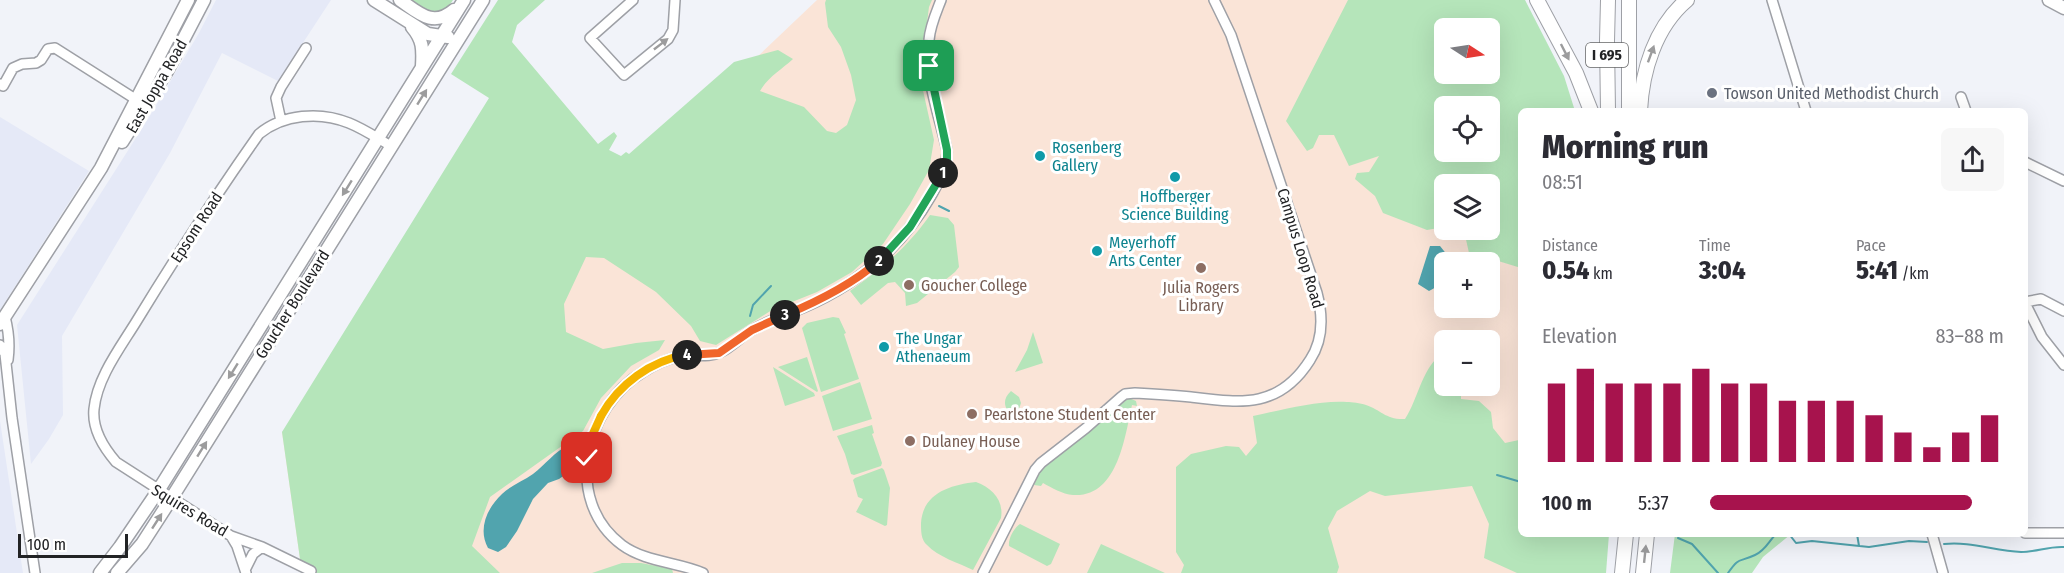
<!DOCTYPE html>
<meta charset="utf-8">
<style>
body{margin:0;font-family:"Fira Sans Condensed",sans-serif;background:#f7f7f7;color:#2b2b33;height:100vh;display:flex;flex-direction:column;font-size:22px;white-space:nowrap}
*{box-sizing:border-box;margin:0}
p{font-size:20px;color:#7c7c81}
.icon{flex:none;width:33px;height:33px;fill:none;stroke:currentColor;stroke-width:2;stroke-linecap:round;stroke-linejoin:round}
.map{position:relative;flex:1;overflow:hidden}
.details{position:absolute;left:1518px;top:108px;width:510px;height:429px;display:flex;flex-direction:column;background:#fff;border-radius:9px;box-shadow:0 6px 24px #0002}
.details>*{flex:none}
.needle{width:39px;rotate:102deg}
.buttons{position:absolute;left:1434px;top:18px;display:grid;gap:12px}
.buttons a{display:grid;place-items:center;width:66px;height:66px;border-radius:9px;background:#fff;box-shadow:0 6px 24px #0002;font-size:30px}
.scale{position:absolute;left:18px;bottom:15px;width:110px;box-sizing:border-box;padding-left:6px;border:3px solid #222325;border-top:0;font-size:16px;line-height:21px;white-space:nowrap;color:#222325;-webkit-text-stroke:4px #fff;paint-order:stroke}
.pin{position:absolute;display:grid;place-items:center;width:51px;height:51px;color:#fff;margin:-26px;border-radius:12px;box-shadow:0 3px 9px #0006}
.km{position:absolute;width:30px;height:30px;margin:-15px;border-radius:50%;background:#222;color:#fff;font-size:16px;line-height:30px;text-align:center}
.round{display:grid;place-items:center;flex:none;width:63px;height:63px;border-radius:9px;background:#f7f7f7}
.overview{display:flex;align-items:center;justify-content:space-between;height:102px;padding:0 24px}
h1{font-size:33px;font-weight:800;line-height:45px}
.figures{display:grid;grid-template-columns:repeat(3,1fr);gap:9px;height:102px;padding:6px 24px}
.figures div{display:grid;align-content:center}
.figures b{font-size:26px;font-weight:800}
.figures small{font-size:16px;font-weight:400}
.figures p{font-size:16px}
.chart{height:168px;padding:12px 24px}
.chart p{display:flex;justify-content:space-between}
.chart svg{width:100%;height:108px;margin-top:6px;stroke:#a7134d;stroke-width:6}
ul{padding:0 24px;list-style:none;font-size:20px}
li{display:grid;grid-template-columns:96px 72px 1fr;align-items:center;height:45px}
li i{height:15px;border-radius:8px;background:#a7134d}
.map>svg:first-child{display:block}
.built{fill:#e5e9f7}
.education{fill:#fae4d7;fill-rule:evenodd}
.green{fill:#b5e5ba;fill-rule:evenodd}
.water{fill:#51a4ae}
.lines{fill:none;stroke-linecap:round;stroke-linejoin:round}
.stream{stroke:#51a4ae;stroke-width:2}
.minor-casing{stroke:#9ea0a6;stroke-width:12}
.major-casing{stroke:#9ea0a6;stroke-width:15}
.highway-casing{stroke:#9ea0a6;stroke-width:16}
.minor{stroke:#fff;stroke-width:9}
.major{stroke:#fff;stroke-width:12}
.highway{stroke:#fff;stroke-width:14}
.oneway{fill:#9c9c9d}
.split-1-casing{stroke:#fff;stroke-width:12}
.split-2-casing{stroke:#fff;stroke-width:12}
.split-3-casing{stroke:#fff;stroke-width:12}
.split-4-casing{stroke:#fff;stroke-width:12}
.split-5-casing{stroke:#fff;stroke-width:12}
.split-6-casing{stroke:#fff;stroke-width:12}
.split-1{stroke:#22a559;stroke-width:8}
.split-2{stroke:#22a559;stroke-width:8}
.split-3{stroke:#f0652b;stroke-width:8}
.split-4{stroke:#f0652b;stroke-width:8}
.split-5{stroke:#f5b400;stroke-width:8}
.split-6{stroke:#f5b400;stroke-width:8}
.worship-dot{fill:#6b7280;stroke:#fff;stroke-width:2}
.culture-dot{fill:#0f9aa8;stroke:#fff;stroke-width:2}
.education-dot{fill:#8d6e63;stroke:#fff;stroke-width:2}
.labels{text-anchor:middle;stroke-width:6;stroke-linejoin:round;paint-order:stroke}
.shield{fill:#fff;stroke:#646566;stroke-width:1.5}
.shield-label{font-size:15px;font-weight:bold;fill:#222325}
.street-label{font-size:16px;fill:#222325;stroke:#fff}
.worship-label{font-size:16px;fill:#5b616d;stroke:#fff;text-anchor:start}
.culture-label{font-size:16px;fill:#0d838f;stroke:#fff;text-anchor:start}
.education-label{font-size:16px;fill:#785e54;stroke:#fff;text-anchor:start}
</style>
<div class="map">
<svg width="2064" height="573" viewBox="0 0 2064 573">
<rect width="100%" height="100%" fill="#f1f3f9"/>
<path class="built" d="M216,0H331L278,81L222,53L170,153L62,336L63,415L49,439L31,464L17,325L148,119L199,33Z
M0,117L89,171L0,310Z
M0,421L23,573H0Z"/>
<path class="education" d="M817,0H1515L1521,111V534L1593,573H302L282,432L628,165L756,58ZM1444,28H1490V74H1444ZM1444,106H1490V152H1444ZM1444,184H1490V230H1444ZM1444,262H1490V308H1444ZM1444,340H1490V386H1444Z"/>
<path class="green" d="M408,0H453L447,9L433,16Z
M498,0H545L517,25L512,42L598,144L614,132L617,136L609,150L621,156L626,152L629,154L734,62L778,50L793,59C781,70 768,77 760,91L804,107L827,131L836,133L847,125L856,100L851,75L841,47L828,27L825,3L826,0H932L929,7L920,77L934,140L929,170L910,204L883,244L852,272L817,292L772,310L716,345L700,341L691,326L656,292L604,258L586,257L564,304L566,332L603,349L636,343L665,340L659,350L631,366L601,398L583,431L490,497L472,546L500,573H302L282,432L489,98L451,74Z
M1348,0H1525L1564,76L1575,111H1521V268L1495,260L1490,266V262H1471L1465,235L1454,230H1490V184H1444V227L1427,230L1383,213L1375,196L1355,179L1357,173L1369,172L1379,156L1349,166L1334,135H1319L1313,148L1307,151L1286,121ZM1444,28H1490V74H1444ZM1444,106H1490V152H1444Z
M930,215L948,218L954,225L959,267L955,272L917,303L906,306L905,293L895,282L888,283L861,305L850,291C881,269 908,247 930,215Z
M833,317L839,318L846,333L844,334L859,379L821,392L802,328L807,323Z
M1033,332L1043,363L1015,372L1027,350Z
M1439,356L1444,357V386H1461V399L1479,401L1491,412L1493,428L1505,443L1519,440L1521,436V534H1609L1606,573H1517L1484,558L1489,524L1472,486L1385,496L1370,491L1337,511L1328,528L1339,567L1337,573H1181L1184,565L1176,552V467L1191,454L1226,446L1239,447L1246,456L1257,443L1253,416C1282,410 1318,400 1347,402C1352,402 1360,403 1366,405C1381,410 1386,420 1405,419C1418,399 1421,372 1439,356Z
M807,357L818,391L817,392L778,367Z
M773,367L814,393L815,396L785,406Z
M860,382L872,419L833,431L822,396Z
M1011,391L1019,397L1021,403L1019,409L1021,414L1018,418C1005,413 1000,401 1011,391Z
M1129,398L1136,401L1137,406L1132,405C1125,436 1118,498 1073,495C1062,494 1052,488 1043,483L1041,486L1034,485L1042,468Z
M872,425L874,433L872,434L882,463L881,466L854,475L851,474L845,454L837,436Z
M882,468L884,470L890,488L887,525L885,526L856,512L863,499L858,497L853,480L855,478Z
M976,482C992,488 1004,500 1001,518L973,570C959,563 938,557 927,545C921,540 921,531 921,523C923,493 950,485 976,482Z
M1020,524L1060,544L1051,564L1047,566L1009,546C1008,539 1014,528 1020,524Z
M1675,534H1791L1763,557L1752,573H1670Z
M1101,544L1165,573H1087Z
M622,563H641L672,569L673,573H592Z"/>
<path class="water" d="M1430,246H1440L1448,256L1447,262H1444C1444,278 1443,284 1429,291L1418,284Z
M569,445L573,447L575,452L569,472L559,479L548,483L533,499L517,531L506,547L498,552L488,548C478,530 486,509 502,494C510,486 523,481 533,474C546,464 554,452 569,445Z"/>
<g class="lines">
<path class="stream" d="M939,206L949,211
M750,316L753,305L771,286
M1497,475L1521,482
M1789,534L1796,543L1812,541L1869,547L1909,541L1927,542
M1857,534L1859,546
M1678,538L1692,544L1718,573
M1944,544C1970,541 1995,551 2021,552C2036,552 2049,546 2064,547
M1728,573C1740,556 1738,563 1755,555C1765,551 1769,541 1776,534"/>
<defs>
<path id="minor" d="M633,0L590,38L624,75L668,39L673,30L675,0
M1772,0L1806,111
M0,84L3,86L13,68L22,64L36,63L41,60L48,49L55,48L140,102
M1961,97L1966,111
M281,121L276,98L281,87L306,48
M2025,162L2064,181
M2025,302L2041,299L2064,311
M2025,303L2042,337L2064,365
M5,317C9,332 10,345 8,360
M0,345L5,354L12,418L35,573
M2025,533H2064
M1932,534L1943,573
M231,536L237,546L246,573
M246,568L253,554L262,547
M311,571L262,547L231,536L116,462C103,447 92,429 94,409C97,378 120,348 136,322C175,258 216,195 259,134C283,114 320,111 349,123C364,129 377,138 391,146
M703,573C678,562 645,562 622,545C562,500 585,406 643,372C654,365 667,359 680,356C693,354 709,358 721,352C733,346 742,335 754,329C774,318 796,312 816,302C865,278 904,243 931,196C939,181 948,167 947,150C939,115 924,76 929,40C930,26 936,13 941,0
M983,573L1035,470L1041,463L1086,428L1121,397L1125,394L1135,393C1154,394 1172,395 1191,397C1241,403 1279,409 1310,360C1324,339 1323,316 1317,293L1231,35L1214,0"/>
<path id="major" d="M374,0L428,34L448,37
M400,0C419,13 433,28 454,10
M2049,0L2064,8
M412,27C423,40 423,49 422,66
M122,142L167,71L204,0
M0,324L101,168L188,0
M100,573L120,547L158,491L464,0
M117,573L142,544L171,499L483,0"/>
<path id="highway" d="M1537,0L1576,73L1591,111
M1608,0L1607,41L1608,111
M1629,0V111
M1640,111C1642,71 1655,27 1687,0
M1622,573L1626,534
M1643,573L1647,534"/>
</defs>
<use href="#minor" class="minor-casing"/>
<use href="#major" class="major-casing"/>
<use href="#highway" class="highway-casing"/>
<use href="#minor" class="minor"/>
<use href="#major" class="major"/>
<use href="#highway" class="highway"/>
</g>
<defs><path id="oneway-solid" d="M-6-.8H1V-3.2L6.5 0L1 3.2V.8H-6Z" transform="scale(1.5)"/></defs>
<g class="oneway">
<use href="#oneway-solid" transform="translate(661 44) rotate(-38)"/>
<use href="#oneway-solid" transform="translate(1565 52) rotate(63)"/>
<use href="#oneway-solid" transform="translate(1651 54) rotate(-70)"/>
<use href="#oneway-solid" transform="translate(422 97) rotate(-58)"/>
<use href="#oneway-solid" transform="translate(347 188) rotate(122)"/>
<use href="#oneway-solid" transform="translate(233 371) rotate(122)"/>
<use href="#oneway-solid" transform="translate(202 449) rotate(-58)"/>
<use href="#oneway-solid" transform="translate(157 521) rotate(-57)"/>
<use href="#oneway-solid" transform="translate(1645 554) rotate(-84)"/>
</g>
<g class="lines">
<defs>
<path id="split-1" d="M929,66L947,150V160L943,173"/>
<path id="split-2" d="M879,261L910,227L943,173"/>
<path id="split-3" d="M785,315C819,301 851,285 879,261"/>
<path id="split-4" d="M687,355L719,353L752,330L785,315"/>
<path id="split-5" d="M601,416C618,385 651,360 687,355"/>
<path id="split-6" d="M587,458L591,438L601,416"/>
</defs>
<use href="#split-1" class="split-1-casing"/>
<use href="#split-2" class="split-2-casing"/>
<use href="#split-3" class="split-3-casing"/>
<use href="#split-4" class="split-4-casing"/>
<use href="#split-5" class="split-5-casing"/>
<use href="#split-6" class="split-6-casing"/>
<use href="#split-1" class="split-1"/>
<use href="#split-2" class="split-2"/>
<use href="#split-3" class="split-3"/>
<use href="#split-4" class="split-4"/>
<use href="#split-5" class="split-5"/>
<use href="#split-6" class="split-6"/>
</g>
<circle class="worship-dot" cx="1712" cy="93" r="6"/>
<g class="culture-dot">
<circle cx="1040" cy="156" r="6"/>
<circle cx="1175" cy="177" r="6"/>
<circle cx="1097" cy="251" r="6"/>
<circle cx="884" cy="347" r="6"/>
</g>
<g class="education-dot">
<circle cx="1201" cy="268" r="6"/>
<circle cx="909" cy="285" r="6"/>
<circle cx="972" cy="414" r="6"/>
<circle cx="910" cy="441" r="6"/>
</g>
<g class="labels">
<rect class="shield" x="1586" y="43" width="42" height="24" rx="4.5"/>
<g class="shield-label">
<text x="1607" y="60">I 695</text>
</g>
<g class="street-label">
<text transform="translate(156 86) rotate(-60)" y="6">East Joppa Road</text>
<text transform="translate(196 227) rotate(-57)" y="6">Epsom Road</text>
<text transform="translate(1301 248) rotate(73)" y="6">Campus Loop Road</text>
<text transform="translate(292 304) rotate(-58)" y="6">Goucher Boulevard</text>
<text transform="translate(190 510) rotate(31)" y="6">Squires Road</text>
</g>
<g class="worship-label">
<text x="1724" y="99">Towson United Methodist Church</text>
</g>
<g class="culture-label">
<text x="1052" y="153">Rosenberg<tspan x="1052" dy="18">Gallery</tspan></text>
<text x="1175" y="202" text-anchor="middle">Hoffberger<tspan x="1175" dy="18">Science Building</tspan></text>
<text x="1109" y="248">Meyerhoff<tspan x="1109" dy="18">Arts Center</tspan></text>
<text x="896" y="344">The Ungar<tspan x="896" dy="18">Athenaeum</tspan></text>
</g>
<g class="education-label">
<text x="921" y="291">Goucher College</text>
<text x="1201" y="293" text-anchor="middle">Julia Rogers<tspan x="1201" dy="18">Library</tspan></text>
<text x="984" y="420">Pearlstone Student Center</text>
<text x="922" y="447">Dulaney House</text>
</g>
</g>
</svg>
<div class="buttons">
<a><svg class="needle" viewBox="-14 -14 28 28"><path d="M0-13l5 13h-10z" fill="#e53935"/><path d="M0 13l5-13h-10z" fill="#7c7c81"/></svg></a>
<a><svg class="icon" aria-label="locate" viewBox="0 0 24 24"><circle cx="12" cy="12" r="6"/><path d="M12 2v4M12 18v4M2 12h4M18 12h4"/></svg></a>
<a><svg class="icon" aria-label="layers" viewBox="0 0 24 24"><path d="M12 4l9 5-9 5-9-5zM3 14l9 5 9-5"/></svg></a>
<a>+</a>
<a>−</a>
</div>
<div class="scale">100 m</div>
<div class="pin" style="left:929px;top:66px;background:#1e9e55"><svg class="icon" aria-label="arrive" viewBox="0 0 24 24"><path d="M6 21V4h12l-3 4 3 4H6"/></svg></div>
<div class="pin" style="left:587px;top:458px;background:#d93025"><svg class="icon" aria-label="check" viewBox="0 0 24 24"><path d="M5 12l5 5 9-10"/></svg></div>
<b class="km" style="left:943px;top:173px">1</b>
<b class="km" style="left:879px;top:261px">2</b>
<b class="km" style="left:785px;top:315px">3</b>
<b class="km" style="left:687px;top:355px">4</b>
<section class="details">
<div class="overview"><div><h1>Morning run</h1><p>08:51</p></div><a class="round"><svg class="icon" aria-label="share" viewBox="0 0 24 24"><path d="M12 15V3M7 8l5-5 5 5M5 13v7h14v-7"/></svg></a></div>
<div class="figures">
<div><p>Distance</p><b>0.54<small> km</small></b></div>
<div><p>Time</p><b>3:04</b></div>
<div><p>Pace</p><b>5:41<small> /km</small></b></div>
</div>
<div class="chart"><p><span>Elevation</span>83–88 m</p>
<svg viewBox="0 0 160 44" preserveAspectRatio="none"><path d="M5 44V12M15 44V6M25 44V12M35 44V12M45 44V12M55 44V6M65 44V12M75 44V12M85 44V19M95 44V19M105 44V19M115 44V25M125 44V32M135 44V38M145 44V32M155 44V25"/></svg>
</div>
<ul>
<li><b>100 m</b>5:37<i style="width:89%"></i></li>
</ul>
</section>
</div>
